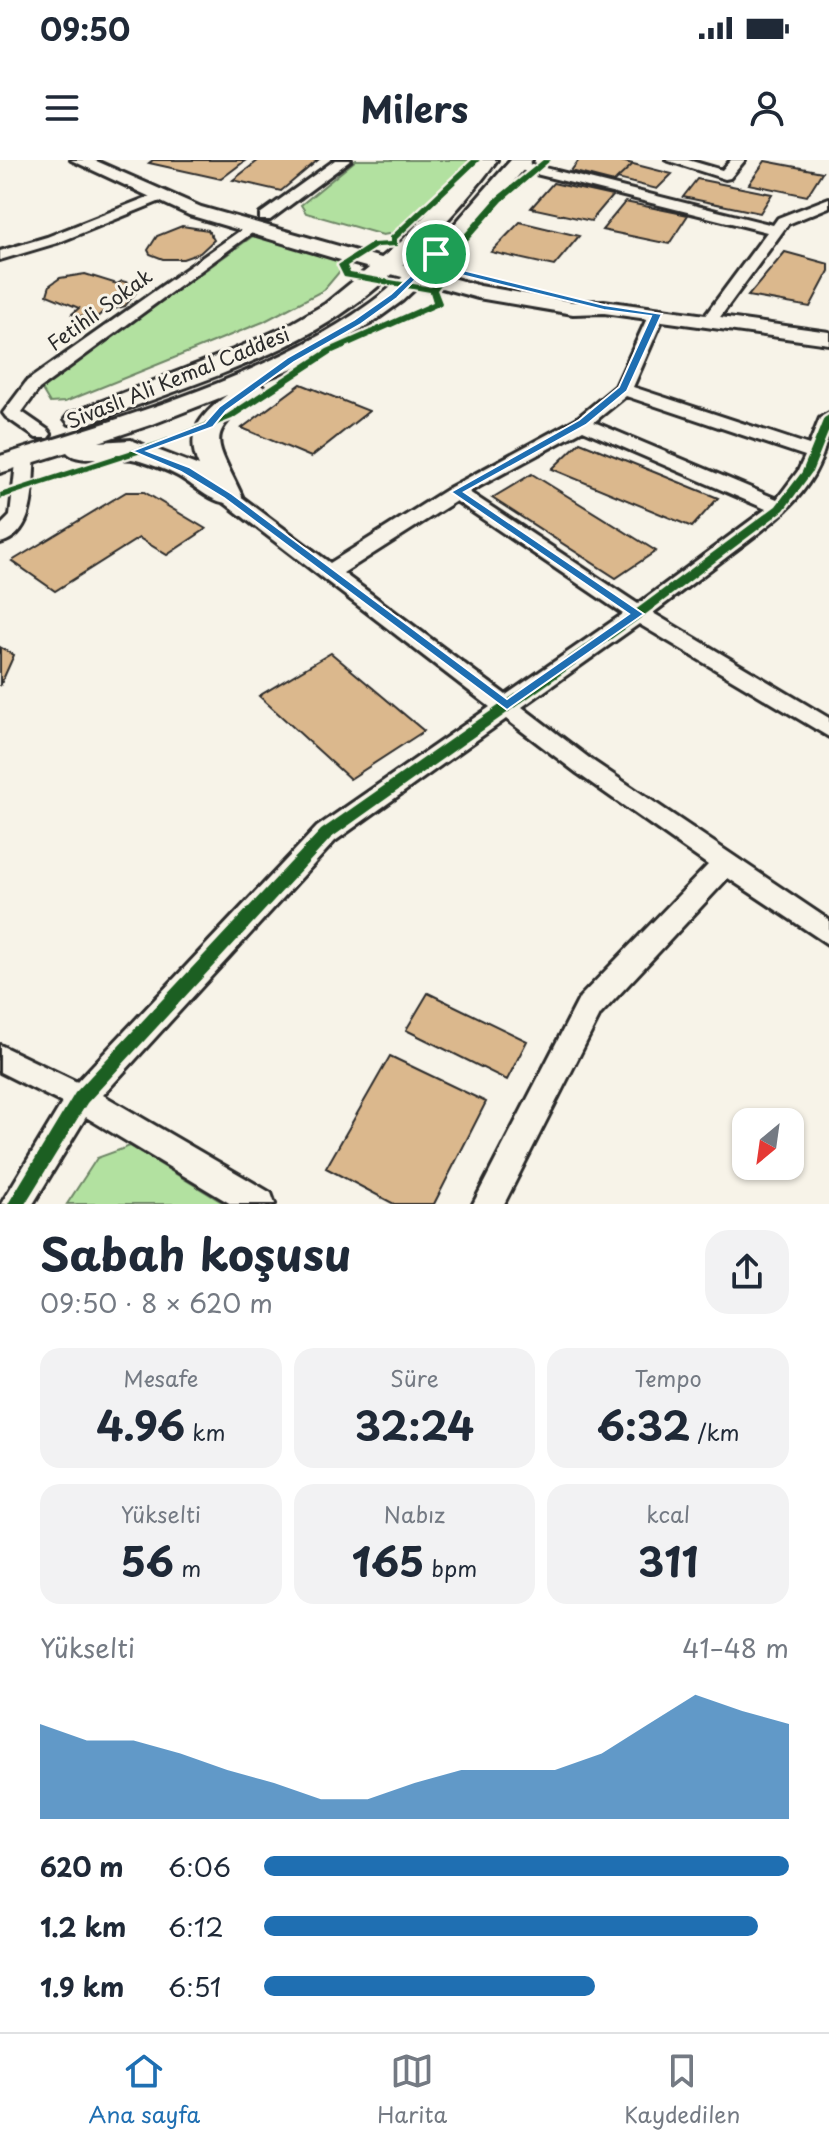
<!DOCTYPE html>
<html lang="tr">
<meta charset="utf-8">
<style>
body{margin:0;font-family:"Playpen Sans",sans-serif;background:#f2f2f3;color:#1f2937;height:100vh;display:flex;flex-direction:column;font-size:30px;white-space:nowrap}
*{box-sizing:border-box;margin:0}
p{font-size:26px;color:#747a83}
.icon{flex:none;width:44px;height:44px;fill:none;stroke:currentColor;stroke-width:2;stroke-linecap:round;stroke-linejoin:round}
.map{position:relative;height:1044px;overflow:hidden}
.drawer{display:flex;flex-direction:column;background:#fff;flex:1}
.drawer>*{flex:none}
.needle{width:52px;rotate:209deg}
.buttons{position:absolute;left:732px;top:948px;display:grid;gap:16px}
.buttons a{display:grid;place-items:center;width:72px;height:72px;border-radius:16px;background:#fff;box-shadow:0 2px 6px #0004;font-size:40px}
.pin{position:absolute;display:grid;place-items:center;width:68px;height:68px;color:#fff;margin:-34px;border:4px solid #fff;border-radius:50%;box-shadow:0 2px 8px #0007}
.round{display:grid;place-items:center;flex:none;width:84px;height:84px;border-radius:24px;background:#f2f2f3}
.summary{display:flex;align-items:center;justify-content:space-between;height:136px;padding:0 40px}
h1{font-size:44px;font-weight:700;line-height:60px}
.metrics{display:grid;grid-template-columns:repeat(3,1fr);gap:12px;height:136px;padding:8px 40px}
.metrics div{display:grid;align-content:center;border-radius:20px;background:#f2f2f3;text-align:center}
.metrics b{font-size:40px;font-weight:700}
.metrics small{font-size:22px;font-weight:400}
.metrics p{font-size:22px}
.chart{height:224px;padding:16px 40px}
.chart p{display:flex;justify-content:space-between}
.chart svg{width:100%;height:144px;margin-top:8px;fill:#1f6fb2;opacity:.7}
ul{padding:0 40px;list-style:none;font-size:26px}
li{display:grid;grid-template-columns:128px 96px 1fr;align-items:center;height:60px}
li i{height:20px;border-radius:10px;background:#1f6fb2}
.status{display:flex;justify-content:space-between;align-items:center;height:56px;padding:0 40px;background:#fff;direction:ltr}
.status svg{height:22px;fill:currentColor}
header{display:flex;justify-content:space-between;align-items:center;height:104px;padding:0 40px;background:#fff;font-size:36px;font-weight:700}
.dock{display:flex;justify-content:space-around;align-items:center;height:112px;border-top:2px solid #e0e1e3;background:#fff;font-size:22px;color:#747a83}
.dock a{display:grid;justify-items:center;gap:4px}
.dock .on{color:#1f6fb2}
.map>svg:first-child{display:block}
.green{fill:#b2e1a0;stroke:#6e8666;stroke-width:2}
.building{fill:#dbb88d;stroke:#2b2b2b;stroke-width:2}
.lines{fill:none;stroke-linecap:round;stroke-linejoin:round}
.minor-casing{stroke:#2b2b2b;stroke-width:6}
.tertiary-casing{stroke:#2b2b2b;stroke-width:6}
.secondary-casing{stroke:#2b2b2b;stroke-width:6}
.minor{fill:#f7f3e8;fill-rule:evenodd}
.tertiary{fill:#f7f3e8;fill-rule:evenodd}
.secondary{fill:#f7f3e8;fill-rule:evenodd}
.cycleway-casing{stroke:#f7f3e8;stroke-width:5}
.cycleway{fill:#1b5e20;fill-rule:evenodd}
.route{fill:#1f6fb2;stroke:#fff;stroke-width:2;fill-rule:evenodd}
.labels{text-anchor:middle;stroke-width:6;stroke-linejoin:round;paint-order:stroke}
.far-street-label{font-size:20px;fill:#2b2b2b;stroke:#f7f3e8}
</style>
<div class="status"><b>09:50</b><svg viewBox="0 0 49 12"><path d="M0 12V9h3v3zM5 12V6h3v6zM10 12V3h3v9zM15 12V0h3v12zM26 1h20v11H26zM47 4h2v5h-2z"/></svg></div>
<header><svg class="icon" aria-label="menu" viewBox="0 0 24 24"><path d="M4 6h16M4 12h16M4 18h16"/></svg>Milers<svg class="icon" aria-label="person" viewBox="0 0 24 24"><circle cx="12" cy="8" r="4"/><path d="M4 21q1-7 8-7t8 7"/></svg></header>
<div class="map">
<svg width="829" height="1044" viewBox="0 0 829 1044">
<rect width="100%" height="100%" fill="#f7f3e8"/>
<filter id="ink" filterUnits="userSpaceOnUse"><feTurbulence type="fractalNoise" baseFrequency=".0125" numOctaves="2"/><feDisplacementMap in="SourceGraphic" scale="16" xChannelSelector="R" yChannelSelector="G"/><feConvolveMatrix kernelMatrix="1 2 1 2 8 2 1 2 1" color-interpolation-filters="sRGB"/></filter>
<g filter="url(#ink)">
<path class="green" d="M356,0H475L399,72L383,75L306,53L301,45Z
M260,71L325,91L338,101L340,111L324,130L263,162L65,242L50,243L41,228Z
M130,986L225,1044H67L97,998Z"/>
<path class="building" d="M153,0H246L221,19L149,3Z
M259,0H318L281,31L233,20Z
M579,0H617L633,4L614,22L571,11Z
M765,1L822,12L807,36L749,24Z
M633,4L672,14L657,29L617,19Z
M697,19L772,34L760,53L683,37Z
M553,23L612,36L591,61L531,48Z
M625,42L688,55L669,84L602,70Z
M520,62L579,76L554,106L491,92Z
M182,66L208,70L214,80L200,93L183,99H163L150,94L148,90L157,76Z
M785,92L829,104V111L810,147L748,136Z
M85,114L117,124L122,121L141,126L125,146L103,152L94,160L72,154L79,148L47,135L50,125L60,118Z
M301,224L369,251L311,297L242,268Z
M580,282L718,338L692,367L552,309Z
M532,314L656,391L616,418L492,338Z
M126,332H144L206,369L167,395L139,378L55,431L12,401Z
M0,487L14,495L0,526Z
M331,493L424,571L350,619L259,536Z
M428,833L527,881L507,920L406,870Z
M390,896L486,942L434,1044H394L326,1008Z"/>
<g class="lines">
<defs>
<path id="minor" d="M335,0H351L270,60H260V54Z
M666,0H688L722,10L731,0H745L730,18L725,19Z
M517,1L773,65L778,58L829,38V47L788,64L715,164L709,166L701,161L767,72L512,8V2Z
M163,31L170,35L168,38L57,83L0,100V91L47,77Z
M251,63L258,67L256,70L39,229L22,252L48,270L51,274L48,278H36L6,257L3,253L27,221Z
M657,149L665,154L633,227L809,285L820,258L829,253C829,323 783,355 732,393C706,413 679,433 653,453L829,558V577L639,464L522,547L593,601L829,760V785L728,718L600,855L504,1044H473L580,837L708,705L577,613L506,559L335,681L103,935L271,1033L275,1044H231L86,957L33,1044H1L62,943L0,912V885L77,922L317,667L490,547L221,340L219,336L221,332H235L330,403L449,328L576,259L616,226L649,154ZM626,236L805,296L798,311L777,339L594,262ZM583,270L766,349L638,444L469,332ZM456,341L623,454L506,535L343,413Z
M26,289L35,294C32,324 37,374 0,383V366L10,356L17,294Z"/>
<path id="tertiary" d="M71,0H94L201,47L480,126L573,142L604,141L829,172V184L604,153L573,154L478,138L337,99L189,55Z"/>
<path id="secondary" d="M476,0H497C458,54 395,118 340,155C267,204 169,232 87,264H69L65,259L69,254L233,190L287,166L325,144L401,82Z
M511,0H532L436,109L402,141L366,167L300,205L258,222L264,228L261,233C202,277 215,277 242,336L238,342C214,348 196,325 176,315C165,309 152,305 140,301C120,293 79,306 67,292L0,313V296C124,257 283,213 385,132C432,95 471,44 511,0ZM227,235C201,255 184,273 199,306L131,280L99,282L153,264Z"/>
</defs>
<use href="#minor" class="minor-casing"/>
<use href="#tertiary" class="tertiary-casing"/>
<use href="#secondary" class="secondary-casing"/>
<use href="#minor" class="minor"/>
<use href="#tertiary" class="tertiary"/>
<use href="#secondary" class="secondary"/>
<defs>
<path id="cycleway" d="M472,0H480L397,79V86L377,87L347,106L350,113L431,127L448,105L446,95L497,37L543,0H551L503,41L453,97L456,105L437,130L442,143L441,145L333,193L232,259L166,285L0,339V333L160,281L226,255L327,189L433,142L430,132L344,117L338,105L372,83L390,82V77Z
M829,255V270L812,312L784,350L642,457L331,678L87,943L25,1044H8L75,933L321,670L634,451L776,346L802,312L824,258Z"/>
</defs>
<use href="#cycleway" class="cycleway-casing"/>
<use href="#cycleway" class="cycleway"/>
</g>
</g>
<path class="route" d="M436,92L452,96L454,108L604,145L662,154L627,231L586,265L464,332L644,454L507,550L224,338L181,312L132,291L205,263L219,247L287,198L354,160L391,134ZM438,97L445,99V111L604,150L651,156L619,227L579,260L451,332L629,454L507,539L232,334L189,307L147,291L213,267L226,251L294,202L361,164L397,138Z"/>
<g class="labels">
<g class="far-street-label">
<text transform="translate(100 150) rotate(-36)" y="7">Fetihli Sokak</text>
<text transform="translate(178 218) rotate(-22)" y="7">Sivaslı Ali Kemal Caddesi</text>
</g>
</g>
</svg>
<div class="buttons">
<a><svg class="needle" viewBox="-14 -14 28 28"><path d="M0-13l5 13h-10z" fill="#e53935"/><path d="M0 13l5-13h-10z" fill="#747a83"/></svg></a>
</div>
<div class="pin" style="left:436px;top:94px;background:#1e9e55"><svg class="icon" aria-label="arrive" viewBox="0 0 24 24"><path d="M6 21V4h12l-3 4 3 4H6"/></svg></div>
</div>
<section class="drawer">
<div class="summary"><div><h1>Sabah koşusu</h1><p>09:50 · 8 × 620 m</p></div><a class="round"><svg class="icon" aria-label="share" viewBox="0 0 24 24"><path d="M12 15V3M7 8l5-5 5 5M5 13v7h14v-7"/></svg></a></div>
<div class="metrics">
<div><p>Mesafe</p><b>4.96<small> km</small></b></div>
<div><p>Süre</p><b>32:24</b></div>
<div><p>Tempo</p><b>6:32<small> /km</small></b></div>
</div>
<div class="metrics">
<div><p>Yükselti</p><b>56<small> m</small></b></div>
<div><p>Nabız</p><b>165<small> bpm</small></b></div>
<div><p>kcal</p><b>311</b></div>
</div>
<div class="chart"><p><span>Yükselti</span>41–48 m</p>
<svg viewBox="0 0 160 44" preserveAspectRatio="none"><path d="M0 44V15L10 20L20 20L30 24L40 29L50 33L60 38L70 38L80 33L90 29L100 29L110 29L120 24L130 15L140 6L150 11L160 15V44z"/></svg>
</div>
<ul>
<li><b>620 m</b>6:06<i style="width:100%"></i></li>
<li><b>1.2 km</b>6:12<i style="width:94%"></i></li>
<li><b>1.9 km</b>6:51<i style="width:63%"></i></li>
</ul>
</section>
<nav class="dock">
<a class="on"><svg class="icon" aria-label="home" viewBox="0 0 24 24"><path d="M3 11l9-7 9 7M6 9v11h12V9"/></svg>Ana sayfa</a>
<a><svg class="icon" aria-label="map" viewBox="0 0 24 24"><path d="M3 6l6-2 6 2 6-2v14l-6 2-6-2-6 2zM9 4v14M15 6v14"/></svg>Harita</a>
<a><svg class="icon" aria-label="saved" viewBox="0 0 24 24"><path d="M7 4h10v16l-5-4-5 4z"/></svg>Kaydedilen</a>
</nav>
